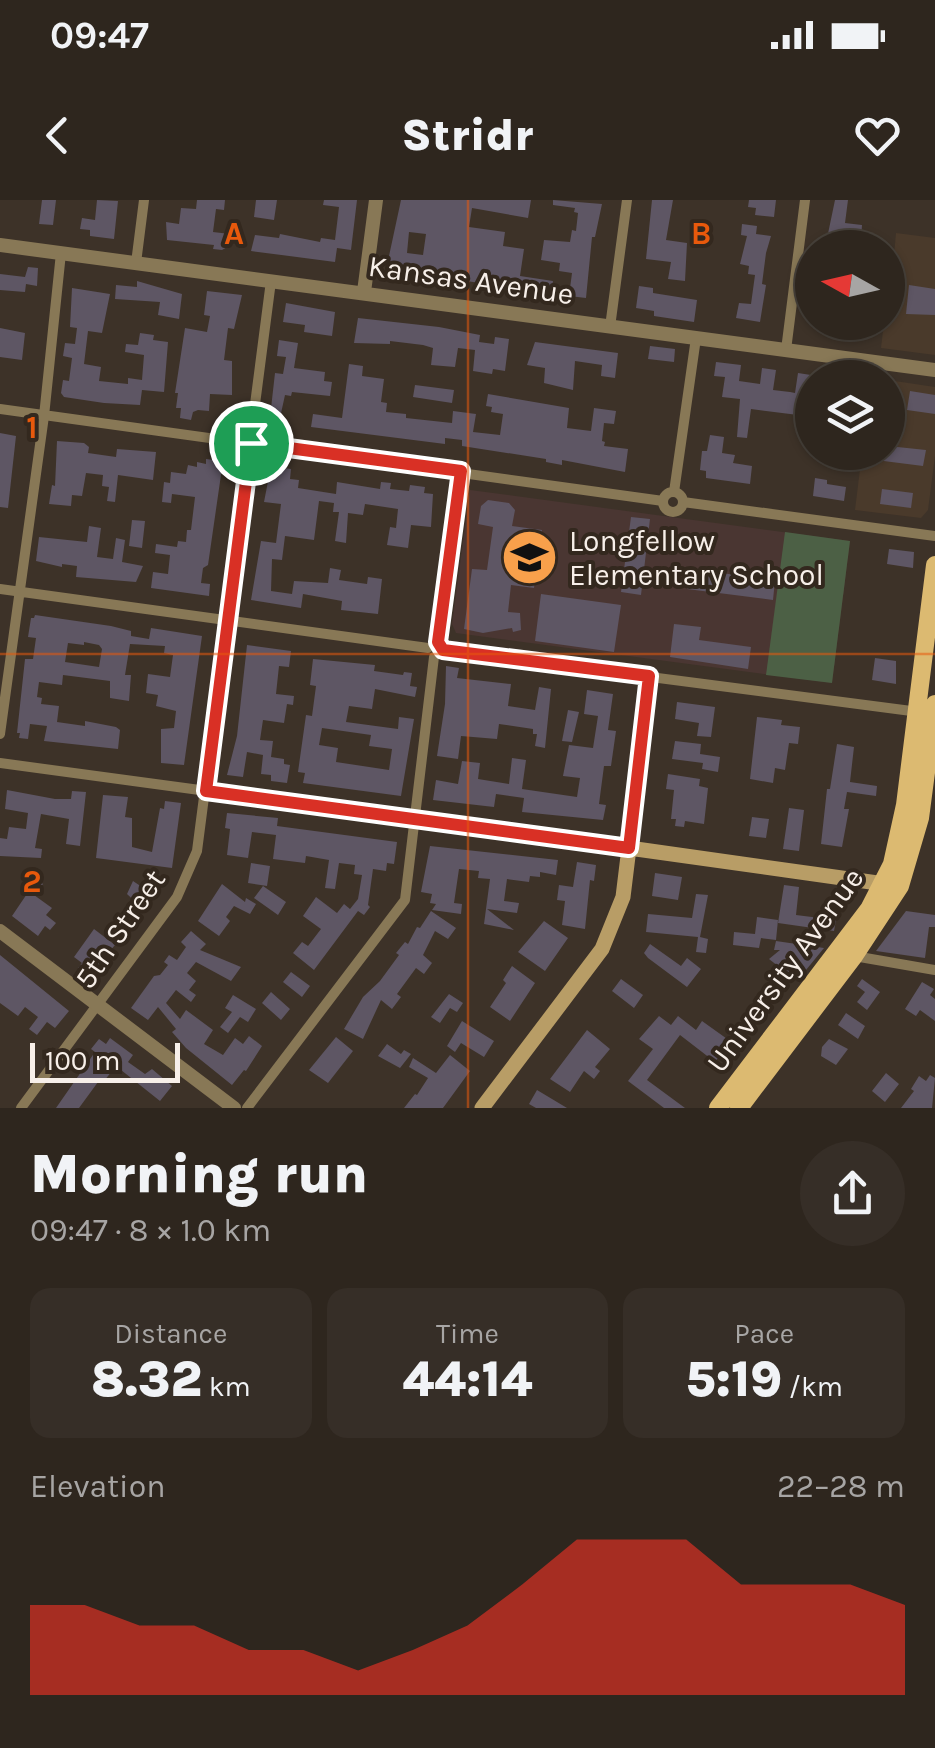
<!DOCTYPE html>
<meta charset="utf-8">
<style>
body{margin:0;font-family:Karla,sans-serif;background:#362e27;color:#f1f3f6;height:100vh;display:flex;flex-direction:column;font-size:38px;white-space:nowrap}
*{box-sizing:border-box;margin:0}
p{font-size:32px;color:#a7a5a4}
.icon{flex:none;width:55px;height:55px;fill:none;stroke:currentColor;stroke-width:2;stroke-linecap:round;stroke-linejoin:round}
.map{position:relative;height:908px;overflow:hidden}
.details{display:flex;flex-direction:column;background:#2e261e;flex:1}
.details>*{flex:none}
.needle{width:65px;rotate:278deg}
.buttons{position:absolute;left:795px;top:30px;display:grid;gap:20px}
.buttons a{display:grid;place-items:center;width:110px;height:110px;border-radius:50%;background:#2e261e;box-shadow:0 2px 8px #0004,0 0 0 2px #49433c;font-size:50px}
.scale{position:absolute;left:30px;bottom:25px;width:150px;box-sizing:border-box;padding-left:10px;border:5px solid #f7efe9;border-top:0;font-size:28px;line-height:35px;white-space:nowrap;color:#f7efe9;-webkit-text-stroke:8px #33281e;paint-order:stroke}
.pin{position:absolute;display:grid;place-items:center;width:85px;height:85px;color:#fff;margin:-42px;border:5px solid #fff;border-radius:50%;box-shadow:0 2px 10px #0007}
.round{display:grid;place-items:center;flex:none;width:105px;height:105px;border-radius:52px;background:#362e27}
.headline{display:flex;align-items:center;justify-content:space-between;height:170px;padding:0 30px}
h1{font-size:55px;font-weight:800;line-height:75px}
.stats{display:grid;grid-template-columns:repeat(3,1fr);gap:15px;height:170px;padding:10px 30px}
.stats div{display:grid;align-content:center;border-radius:20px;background:#362e27;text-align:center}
.stats b{font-size:50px;font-weight:800}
.stats small{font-size:28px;font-weight:400}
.stats p{font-size:28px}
.chart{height:280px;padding:20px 30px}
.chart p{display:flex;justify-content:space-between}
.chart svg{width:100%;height:180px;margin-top:10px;fill:#d93025;opacity:.7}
.status{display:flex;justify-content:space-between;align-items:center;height:70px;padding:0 50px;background:#2e261e;direction:ltr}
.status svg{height:28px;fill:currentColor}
header{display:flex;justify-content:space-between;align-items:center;height:130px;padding:0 30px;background:#2e261e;font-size:45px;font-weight:800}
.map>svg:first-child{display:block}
.built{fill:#4a3a2b}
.education{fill:#4a3632}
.green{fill:#4c6045}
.building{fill:#5e5664;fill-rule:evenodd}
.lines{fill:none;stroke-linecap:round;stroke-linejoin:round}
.minor{stroke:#887856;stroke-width:10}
.tertiary{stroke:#887856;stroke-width:14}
.secondary{stroke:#b89d66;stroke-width:15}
.primary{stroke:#dcba71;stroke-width:18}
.route-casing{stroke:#fff;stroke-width:20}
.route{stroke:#d93025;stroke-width:12}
.grid{fill:none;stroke:#e8590c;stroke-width:2.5;stroke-opacity:0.55}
.labels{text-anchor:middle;stroke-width:8;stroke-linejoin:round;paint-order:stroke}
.street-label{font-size:30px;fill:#f7efe9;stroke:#33281e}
.poi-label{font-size:30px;fill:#f7efe9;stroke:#33281e;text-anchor:start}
.grid-label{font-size:32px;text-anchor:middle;font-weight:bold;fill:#e8590c;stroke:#33281e;stroke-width:8;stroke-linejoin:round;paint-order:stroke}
</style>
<div class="status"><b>09:47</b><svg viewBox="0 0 49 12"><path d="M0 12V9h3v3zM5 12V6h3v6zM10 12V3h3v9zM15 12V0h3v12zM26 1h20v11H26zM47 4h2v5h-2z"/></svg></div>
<header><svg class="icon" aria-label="back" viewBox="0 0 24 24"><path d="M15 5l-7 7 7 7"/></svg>Stridr<svg class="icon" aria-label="heart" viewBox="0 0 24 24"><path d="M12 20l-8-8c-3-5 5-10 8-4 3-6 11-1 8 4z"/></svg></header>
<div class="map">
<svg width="935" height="908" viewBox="0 0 935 908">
<rect width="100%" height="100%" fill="#3d3228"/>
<path class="built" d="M896,33L935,38V155L881,148L884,123L888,122Z
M888,180L935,187V256L928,310L921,318L855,310L862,253L888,252Z"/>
<path class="education" d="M470,290L850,341L832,483L456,433L452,424Z"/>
<path class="green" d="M785,332L850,341L832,483L766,475Z"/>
<path class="building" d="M42,0H56L53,25L39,24Z
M97,0L118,1L114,39L90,36V30L80,29L82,18L95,20Z
M197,0H225L224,10L216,9L213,32L230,34L229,46L222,50L213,49L214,45L167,40L166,22L179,24L181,8L196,9Z
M256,0H277L274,20L254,17Z
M324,0H357L351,50L337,48L335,62L251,51L255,35L279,38L280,34L320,42L321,38L335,40L339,7L323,5Z
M401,0H531L528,18L472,8L469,27L505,32L503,46L524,49L520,76L553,81L551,92L491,84V88L478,86L479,83L449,78L448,81L386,70ZM409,32L426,34L423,55L407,53Z
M553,0L602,4L595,37H592L586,98L569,96L572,73L559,71L560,63L541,60L544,40L570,42L572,30L576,31L578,13L574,12L575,8L553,5Z
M652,0H673L666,40L687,43L685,81L668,79L671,62L646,59Z
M749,0H776L774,17L755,15L756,8L748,7Z
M835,0H848L845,23L862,25L861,39L848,37L846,48H825Z
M742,24L757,26L756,34L771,36L766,53L762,84L766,85L760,122L736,118L739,103L751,104L755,75L748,74L749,66L740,64L747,36L741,35Z
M28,67L38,68L37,86L26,84L25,92L0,90V74L25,77Z
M137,81L182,94L179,119L158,115L160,102L115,99L116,85L137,87Z
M909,85L935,89V115L906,114Z
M639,86L653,88V93L697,100L694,122L654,116V111L636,108Z
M72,88L110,94L102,133L88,131L84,164L101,167L99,181L128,184V178L142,180L144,155L125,152L126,144L138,145L140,133L154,135L153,140L168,142L164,192L142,190L140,205L104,203L64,197L61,193L63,180L69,181L72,158L63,156L65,143L75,144L77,128L70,127Z
M207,91L242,95L234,129L228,128L224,160L232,161V195L210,194L209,211L198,210L193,212L191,220L180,218L181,208H176L178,193H175L185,128L207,132L210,116L204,115Z
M286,103L335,112L332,136L304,132L305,125L283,122Z
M358,118L439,127L480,135L479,142L494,144L495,137L509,139L505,171L493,169L492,174L473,171L475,150L458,148L455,167L431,165L433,148L423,145L390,141V144L354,143Z
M0,128L25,133L22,160L0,157Z
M279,140L298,143L294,168L325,172L324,181L332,182L330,196L292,192L291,196L285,195L278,227L269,226L275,173L283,174L286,157L277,156Z
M535,142L618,153L615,178L601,176L602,165L575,161L573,190L544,183L545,168L527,165Z
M650,146L675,149L674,162L648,159Z
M716,162L741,165L739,181L760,184L762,168L776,170L773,190L790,192L795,193L798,173L811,175L806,216L751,209L747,238L737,237L740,199L722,197L725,177L714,176Z
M349,164L363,166L362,176L384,179L381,202L387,203L386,212L406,214V218L452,223L453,211L476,214L473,232L500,235L503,214L491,212L492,207L486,206L488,194L569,208L567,228L591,231L594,208L616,211L614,224L604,223L602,241L605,242L604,246L628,249L625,272L562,260V265L546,262V259L462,246V240L445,238V244L311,227L313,214L342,218Z
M415,185L454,190L452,203L413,197Z
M910,191L935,195V214L907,210Z
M0,233L16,236L8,308L0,307Z
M710,235L724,237L722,253L735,255L733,263L752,266L750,284L706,278V271L700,270L702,251H707Z
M57,241L84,243L89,247L88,253L116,257L117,249L156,252L153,280L118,275L115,302L107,301L109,287L102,286L103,275L86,273L82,296L72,295L71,306L49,304L52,285L55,286Z
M888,246L926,250L923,266L860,258L861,252H888Z
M206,259L223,261L208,365L203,368L201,383L210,384L209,396L151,388L153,372L168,374L170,355L155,353L156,344L177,347L178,341L186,342L187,330H191L195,297L172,294L171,303L162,302L164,282L170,283L171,272L186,274L188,265L197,267V262L206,264Z
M271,266L291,269L290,279L299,280L298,288L336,294L337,282L380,289L381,282L391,283L390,289L409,291L410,285L425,287L424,293L433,294L431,327L411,325L408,348L387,345L390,327L396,328L398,309L365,304L363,315L348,313L346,343L335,341L339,312H333L334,303L319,301L314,340L285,336L282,360L272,359L271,391L292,394L294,381L328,383L330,368L341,370L339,380L367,384L368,377L382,379L378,414L341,410L342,401L303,394L301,408L251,400L261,341L276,343L281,304L264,302Z
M815,278L827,280V284L846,287L844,301L813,296Z
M882,289L913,293L911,308L880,304Z
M488,300L509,303L515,310L512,326L542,330L534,388L511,385L508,412L520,413L521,430L513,432L512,428L483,433L464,429L472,369L487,370L493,327L478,324L481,306Z
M631,317L650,319L641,395L621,392Z
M132,320L145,321L142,348L129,346Z
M89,326L101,328L97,357L113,359L116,338L125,340L122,362L143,366L136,382L76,377L77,366L62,364V367L36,361L39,337L87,342Z
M889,349L914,352L913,368L887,364Z
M690,369L775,380L773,400L687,389Z
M541,394L621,405L614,452L535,441Z
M35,415L111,426L131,431V436L149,439L151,428L202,436L184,565L161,563V529L174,528L176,511L156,506L158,495L146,493L148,474L170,477L173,455L164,453L165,446L130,444L125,475H131L129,501L110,498V481L63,475L62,485L39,482L37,497L42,498L41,504L59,506L57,522L85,526V521L116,527L120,530L118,549L44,541L47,526L30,524L28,539L19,538L20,533H17L25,459H33L36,438L28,437L31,418H34ZM84,442L99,445L102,449L99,467L65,462L68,443L84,445Z
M674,424L701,427L699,440L751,447L748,469L670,457Z
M247,445L291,451L289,467L279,466L276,494L294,496L293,505L287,504L284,523L263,520L260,540L273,541L271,557L284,559V564L290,565L287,583L271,581V575L261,574L263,555L247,552L243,577L227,575L237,536Z
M875,458L896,461V484L872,480Z
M313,459L375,465L374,471L403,475L404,472L412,473L410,486L417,487L415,497L375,489L372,509L349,506L346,522L398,529L399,517L414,519L401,596L303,583L305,573L298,572L306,515L312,516L316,486L310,485ZM322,528L371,535L369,546L392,549L389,570L336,562L338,548L319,545Z
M446,466L459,468L457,478L511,484L508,506L535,510L539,487L551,489L545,548L535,546L537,534H533V529L499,524L497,539L461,536L458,559L437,556L445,504Z
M587,490L613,494L608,530L616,531L611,566H604L599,604L606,605L603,620L522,612L524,598L496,594L494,607L433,600L436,580L458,584L462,561L480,563L478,579L509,584L512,558L526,560L522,589L577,597L580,578L563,576L569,545L593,548L598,516L584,514Z
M677,502L715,507L711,537L697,536L699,523L675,519Z
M568,510L579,512L572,542L562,541Z
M757,517L782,520L781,525L800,527L798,544L789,543L785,570L775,568L773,583L750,579Z
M675,541L701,544L700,554L720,557L718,572L702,569L703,563L672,559Z
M837,544L854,547L850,582L877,586L876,596L847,592L844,609H849L842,647L821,644L827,589H830Z
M668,574L700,579L699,586L708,588L704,624L685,621L684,627L675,626L676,619H671L674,590L666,589Z
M7,590L55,599H71L72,591L86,592L80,646L66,644L69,619L41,614L35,648L42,649L41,658L0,656V638L7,639L9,627L26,629L28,613L5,609Z
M103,595L128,597L125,617L132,618V647L152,652L160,608L164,609L165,601L181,603L172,668L96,658Z
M789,608L804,610L799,651L783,649Z
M227,613L278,618L277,626L397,642L394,664L387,663L386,671L373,669L368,705L370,707L364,715L358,711L314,770L293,753L302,742L308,746L321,729L303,716L316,697L337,713L344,704L350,709L358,699L362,675L354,674L355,665L339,663L335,689L325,688L329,660L306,656L305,663L273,659L276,635L252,632L248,658L227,655L230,629L225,628Z
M752,617L769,619L766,638L749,636Z
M430,646L558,660L556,675L540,672V677L530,676L529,682L507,679L504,701L519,703L517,713L487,709L514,730L484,724L490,679L478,678L479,671L459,669L454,703L462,704L461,714L432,710L436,704L430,703L432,694L421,692Z
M577,662L596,665L594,681L590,680L585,729L562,725L565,701L557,700L559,685L573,687Z
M251,663L270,666L267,686L248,683Z
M655,673L682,677L678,700L652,696Z
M37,679L43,684L34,695L52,708L46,715L56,723L50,730L45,726L38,736L12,716Z
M133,681L154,695L143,709L127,694Z
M222,684L245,702L246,698L256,704L250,714L234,706L226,717L230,721L219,736L198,721Z
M784,685L799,687L796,715L836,720L834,731L778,723Z
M263,686L286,702L278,715L254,698Z
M696,694L708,695L700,737L708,739L706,753L696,752L698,737L646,732L648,714L692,718Z
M431,711L456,728L448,739L435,731L423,755L432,763L424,774L416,768L397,794L401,797L392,809L381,800L363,839L344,829L363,797L380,781L399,755L396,753L405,742L408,744L417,727L420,728Z
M906,711L935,715V727H929L925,758L876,751Z
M757,717L778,720L776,740L761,738L759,748L733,745L734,732L755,734Z
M544,721L568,738L545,771L518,752Z
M94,729L115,745L89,776L78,768L82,763L74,757Z
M191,731L206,744L200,750L241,767L231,781L196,762L187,773L196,781L189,790L196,795L191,802L176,790L166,803L180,819L186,810L213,830L204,844L223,855L235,838L243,844L249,836L262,846L246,871L244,870L232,885L186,848L172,832L176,829L158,807L148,820L131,808L154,776L160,775L168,765L164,762L169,755L177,760L186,747L181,742Z
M776,741L824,748L797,781L769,759L780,750H774Z
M650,744L681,766L687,758L701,769L687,787L648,758L644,753Z
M0,755L69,811L55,828L47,822L37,835L29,829L38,817L25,807L18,816L0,803Z
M512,766L535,783L510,821L490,807L506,783L503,780Z
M291,772L310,786L302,797L283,782Z
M621,779L643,795L634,808L612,791Z
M862,779L880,792L867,810L857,802L865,792L857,786Z
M922,782L934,789L930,795L935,799V821L920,810L916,816L905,809Z
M271,792L290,809L281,820L262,803Z
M449,794L463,803L457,812L450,808L440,823L431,817Z
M233,795L256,809L248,822L240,817L228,833L220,827L232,812L225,808Z
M846,813L865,826L858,839L838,825Z
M659,816L671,825L678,816L696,830L702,821L730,841L715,862L680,835L647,880L685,908H664L628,881L653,849L639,839Z
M462,821L494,841L484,857L461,843L455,852L447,846Z
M587,830L610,849L595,867L600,871L594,879L584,871L570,892L550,879Z
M336,837L353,851L328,883L309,870Z
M110,838L133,855L128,862L145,874L152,869L172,886L160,901L116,866L104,881L98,882L79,908H56L95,852L91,849L99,839L106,844Z
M829,839L848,849L836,865L821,856L822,847Z
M387,844L401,854L404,850L411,854L400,868L378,856Z
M450,855L470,871L443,908H404L415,894L417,895L428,878L409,867L413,858L436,873Z
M886,873L899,884L885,902L872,891Z
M930,875L935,878L932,908H901L914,891L911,889L919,876L926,881Z
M537,890L567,908H536L529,904Z"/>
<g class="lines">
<path class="minor" d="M136,63L144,0
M610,127L627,0
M786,150L805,0
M0,209L663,301
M674,292L696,138
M663 302a10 10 0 1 1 20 0a10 10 0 1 1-20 0Z
M683,302L935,336
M0,389L428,448
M438,442L461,271
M443,450L919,512
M0,534L44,216L61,53
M0,563L629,648
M854,756L935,770
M21,908L177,697L197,651L271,81
M247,908L405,700L434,457"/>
<path class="tertiary" d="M0,45L935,170
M364,92L376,0
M629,648L649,476
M0,731L234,908"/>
<path class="secondary" d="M482,908L602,749L623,697L629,648L892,685"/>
<path class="primary" d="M718,908L869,709L892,664L905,605L935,365
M739,908L854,756L900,686L920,618L935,504"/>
</g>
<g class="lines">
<defs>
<path id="route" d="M251,243L461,271L438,442L443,450L649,476L629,648L206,591Z"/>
</defs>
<use href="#route" class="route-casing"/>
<use href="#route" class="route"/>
</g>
<path class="grid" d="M468,0V908M0,454H935"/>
<defs>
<symbol id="school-disc" viewBox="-11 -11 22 22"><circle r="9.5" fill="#f8a04b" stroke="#33281e"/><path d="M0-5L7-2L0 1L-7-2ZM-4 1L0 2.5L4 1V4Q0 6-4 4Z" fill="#111"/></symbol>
</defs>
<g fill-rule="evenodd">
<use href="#school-disc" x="498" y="326" width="63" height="63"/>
</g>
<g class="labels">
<g class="street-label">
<text transform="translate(471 80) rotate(8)" y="10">Kansas Avenue</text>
<text transform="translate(120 729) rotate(-56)" y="10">5th Street</text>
<text transform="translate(785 770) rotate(-54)" y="10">University Avenue</text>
</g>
<g class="poi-label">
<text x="569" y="351">Longfellow<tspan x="569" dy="34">Elementary School</tspan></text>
</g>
</g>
<g class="grid-label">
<text x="234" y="44">A</text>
<text x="701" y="44">B</text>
<text x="32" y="238">1</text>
<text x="32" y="692">2</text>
</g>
</svg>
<div class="buttons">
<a><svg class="needle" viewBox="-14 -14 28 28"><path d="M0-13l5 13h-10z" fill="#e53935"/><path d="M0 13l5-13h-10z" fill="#a7a5a4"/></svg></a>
<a><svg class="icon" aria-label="layers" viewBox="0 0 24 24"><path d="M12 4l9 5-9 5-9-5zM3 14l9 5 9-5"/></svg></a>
</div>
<div class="scale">100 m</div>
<div class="pin" style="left:251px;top:243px;background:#1e9e55"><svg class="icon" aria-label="arrive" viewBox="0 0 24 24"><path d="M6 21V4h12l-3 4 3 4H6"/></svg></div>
</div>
<section class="details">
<div class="headline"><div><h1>Morning run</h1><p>09:47 · 8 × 1.0 km</p></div><a class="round"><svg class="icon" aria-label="share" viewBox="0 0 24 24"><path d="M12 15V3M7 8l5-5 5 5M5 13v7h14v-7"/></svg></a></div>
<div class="stats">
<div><p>Distance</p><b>8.32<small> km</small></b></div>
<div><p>Time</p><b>44:14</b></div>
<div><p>Pace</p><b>5:19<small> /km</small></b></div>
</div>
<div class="chart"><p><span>Elevation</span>22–28 m</p>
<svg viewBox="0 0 160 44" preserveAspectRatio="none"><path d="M0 44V22L10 22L20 27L30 27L40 33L50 33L60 38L70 33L80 27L90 17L100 6L110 6L120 6L130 17L140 17L150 17L160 22V44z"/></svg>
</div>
</section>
